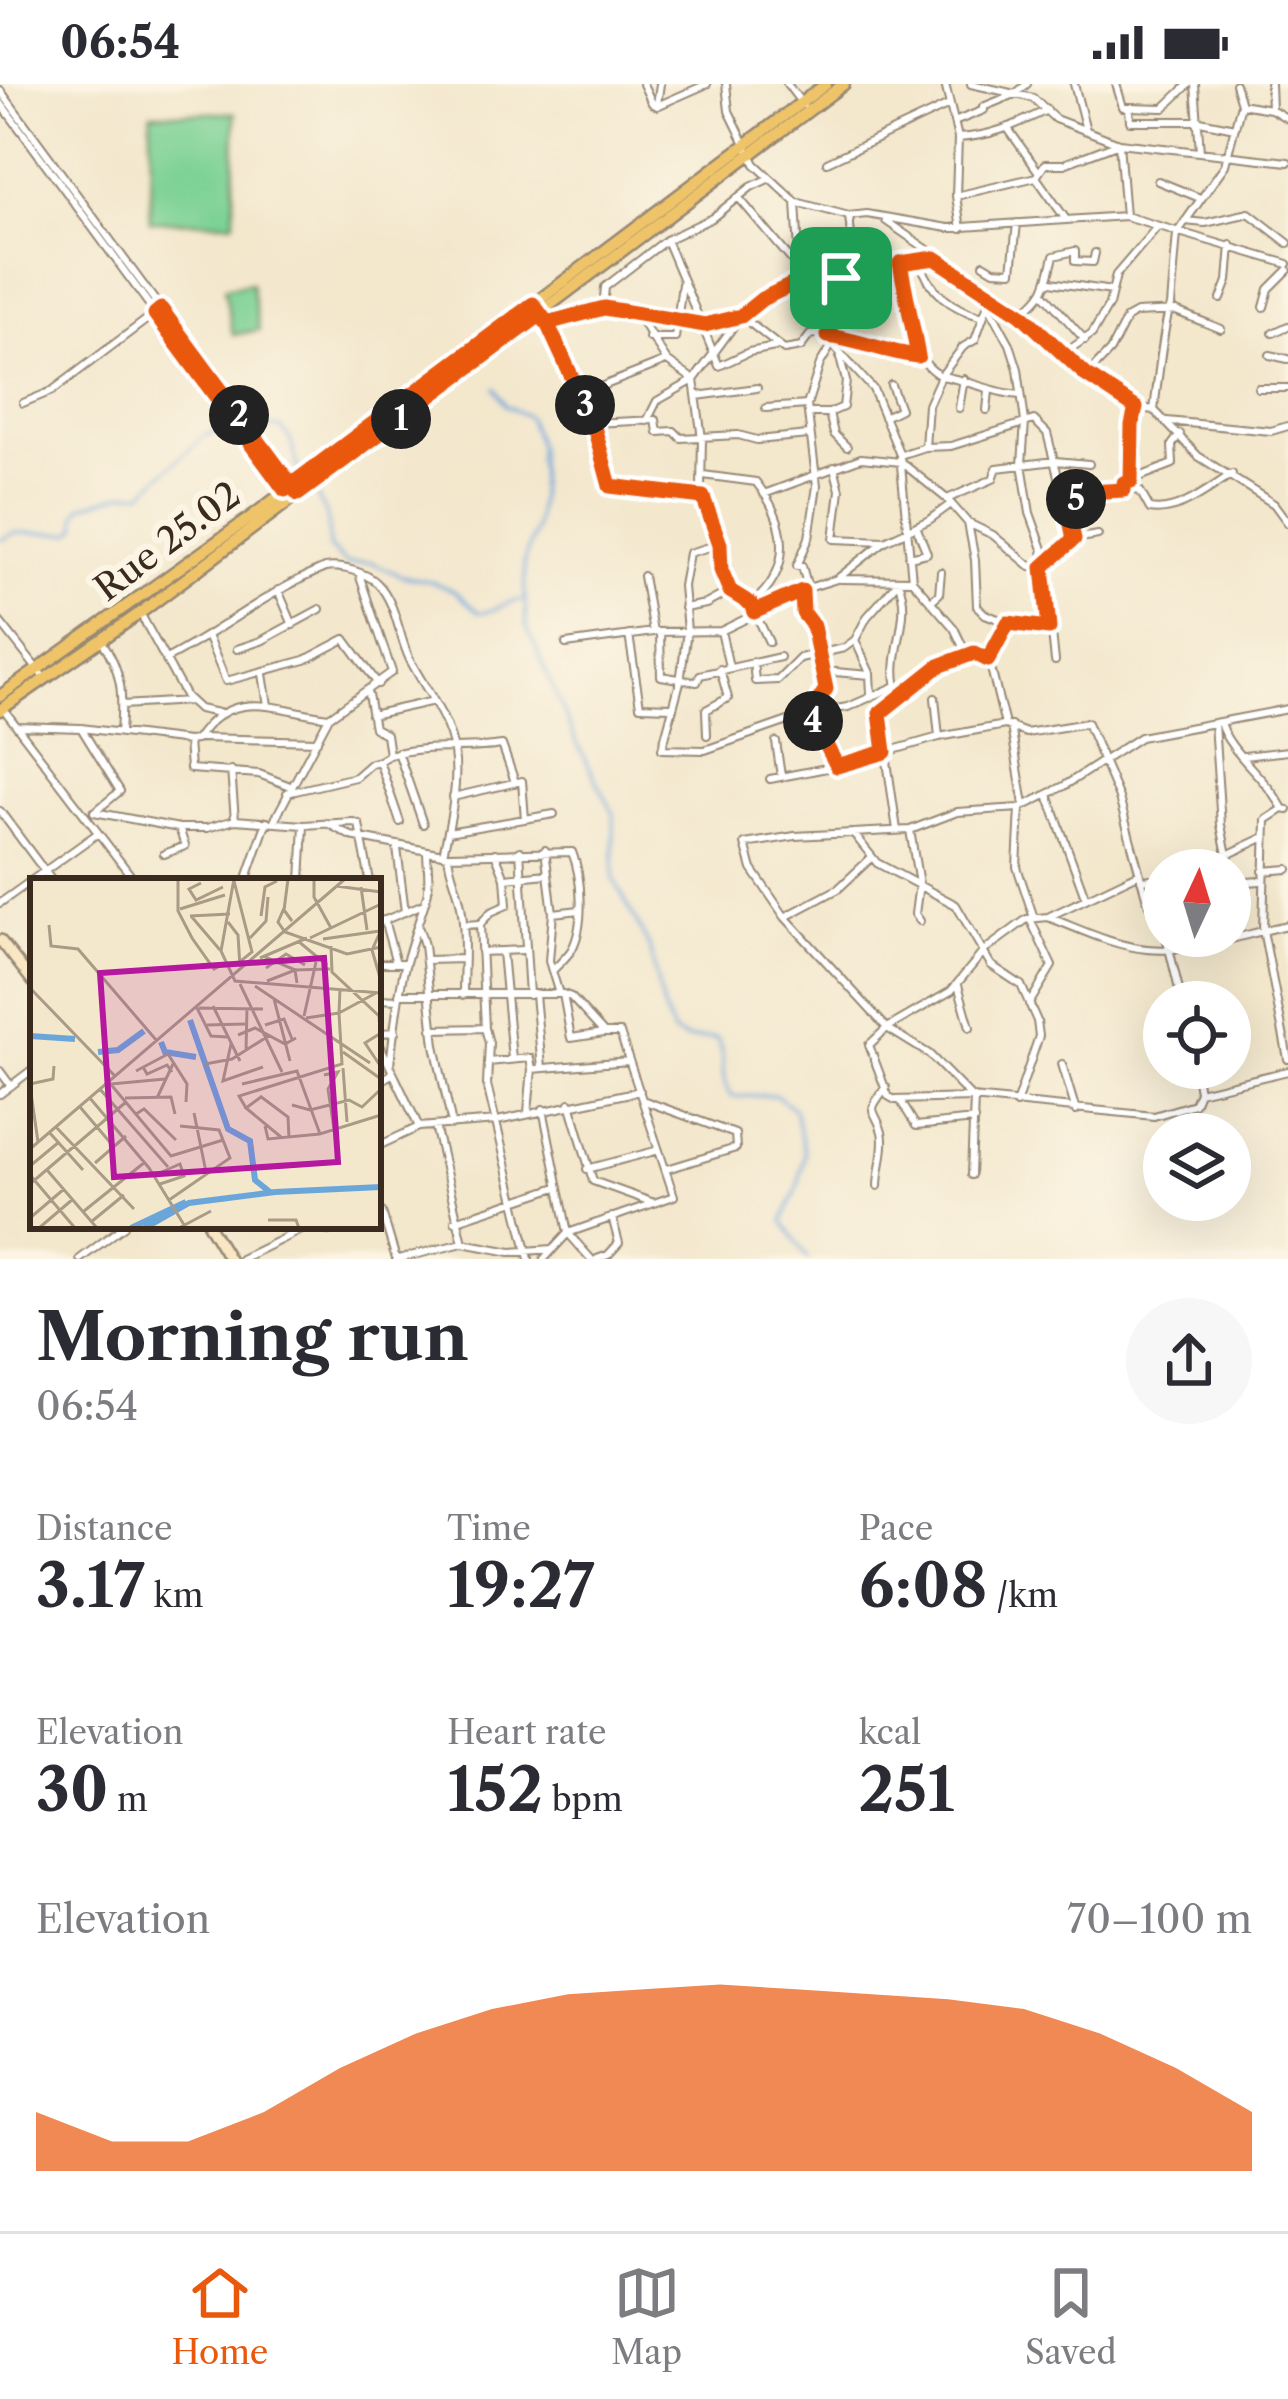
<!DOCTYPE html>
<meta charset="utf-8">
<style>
body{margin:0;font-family:"Libre Caslon Text",serif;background:#f7f7f7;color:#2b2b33;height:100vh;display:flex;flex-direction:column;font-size:45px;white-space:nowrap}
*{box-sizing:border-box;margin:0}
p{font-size:39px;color:#7c7c81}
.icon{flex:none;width:66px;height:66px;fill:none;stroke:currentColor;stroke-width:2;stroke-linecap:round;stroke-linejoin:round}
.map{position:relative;height:1175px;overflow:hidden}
.details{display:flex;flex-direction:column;background:#fff;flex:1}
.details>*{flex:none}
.needle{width:78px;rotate:4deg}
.tools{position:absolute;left:1143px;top:765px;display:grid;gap:24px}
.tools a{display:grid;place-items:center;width:108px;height:108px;border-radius:50%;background:#fff;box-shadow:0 12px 48px #0002;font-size:60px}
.pin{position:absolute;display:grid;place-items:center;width:102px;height:102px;color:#fff;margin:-51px;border-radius:24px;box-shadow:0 6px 18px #0006}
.km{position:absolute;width:60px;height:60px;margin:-30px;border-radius:50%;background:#222;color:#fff;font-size:33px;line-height:60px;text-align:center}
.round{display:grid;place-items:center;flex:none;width:126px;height:126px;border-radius:63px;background:#f7f7f7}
.summary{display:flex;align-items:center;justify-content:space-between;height:204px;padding:0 36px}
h1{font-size:66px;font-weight:800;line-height:90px}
.stats{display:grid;grid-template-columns:repeat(3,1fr);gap:18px;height:204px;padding:12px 36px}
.stats div{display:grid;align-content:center}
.stats b{font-size:60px;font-weight:800}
.stats small{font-size:33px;font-weight:400}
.stats p{font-size:33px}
.chart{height:336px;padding:24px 36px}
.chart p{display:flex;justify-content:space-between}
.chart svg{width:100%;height:216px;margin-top:12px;fill:#ea580c;opacity:.7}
.status{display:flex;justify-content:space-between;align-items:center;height:84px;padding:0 60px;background:#fff;direction:ltr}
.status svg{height:33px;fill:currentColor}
.menu{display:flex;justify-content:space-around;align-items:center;height:168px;border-top:3px solid #e1e1e2;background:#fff;font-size:33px;color:#7c7c81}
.menu a{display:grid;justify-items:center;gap:6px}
.menu .selected{color:#ea580c}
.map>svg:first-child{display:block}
.pitch{fill:#7cd194;stroke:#5c7e59;stroke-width:3}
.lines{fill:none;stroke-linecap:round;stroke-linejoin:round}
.stream{stroke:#6ba6db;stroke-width:3}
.street-casing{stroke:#978875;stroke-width:10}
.secondary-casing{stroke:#978875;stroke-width:14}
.primary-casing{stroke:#978875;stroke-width:15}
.street{stroke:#fff;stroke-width:6}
.secondary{stroke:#f9e7c3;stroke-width:9}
.primary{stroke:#efc469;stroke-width:10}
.route-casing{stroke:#fff;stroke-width:24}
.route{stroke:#ea580c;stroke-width:15}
.labels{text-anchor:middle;stroke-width:12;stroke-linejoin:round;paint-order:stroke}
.street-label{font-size:36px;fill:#3b2a1e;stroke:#fcf5e5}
.inset-river{fill:none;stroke:#6ba6db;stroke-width:6}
.inset-road{fill:none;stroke:#a99b86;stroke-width:3}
.view{fill:#b5179e;fill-opacity:0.15;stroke:#b5179e;stroke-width:6}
.inset-edge{fill:none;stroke:#3b2a1e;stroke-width:6}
</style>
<div class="status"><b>06:54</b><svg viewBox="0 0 49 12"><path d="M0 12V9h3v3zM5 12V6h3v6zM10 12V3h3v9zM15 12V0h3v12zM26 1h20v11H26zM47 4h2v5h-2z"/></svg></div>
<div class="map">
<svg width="1288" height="1175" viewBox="0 0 1288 1175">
<rect width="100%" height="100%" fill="#fcf5e5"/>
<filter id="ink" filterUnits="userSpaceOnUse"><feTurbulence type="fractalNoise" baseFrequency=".00833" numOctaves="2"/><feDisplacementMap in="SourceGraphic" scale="24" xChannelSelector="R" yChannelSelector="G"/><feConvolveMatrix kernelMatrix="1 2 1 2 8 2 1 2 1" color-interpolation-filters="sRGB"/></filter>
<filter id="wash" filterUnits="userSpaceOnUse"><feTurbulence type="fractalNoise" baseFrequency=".004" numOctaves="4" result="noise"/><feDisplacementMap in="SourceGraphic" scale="48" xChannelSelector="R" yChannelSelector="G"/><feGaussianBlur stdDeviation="2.7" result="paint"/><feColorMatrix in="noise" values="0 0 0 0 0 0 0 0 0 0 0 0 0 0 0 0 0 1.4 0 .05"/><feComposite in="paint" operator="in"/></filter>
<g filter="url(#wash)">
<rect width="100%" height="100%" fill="#f3e7cc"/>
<path class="pitch" d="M151,29H235L234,138L150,137Z
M251,199L259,246L233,251L224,204Z"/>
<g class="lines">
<path class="stream" d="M495,304L505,321L528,333L538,361L539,414L536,443L524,477L526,541L576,657L614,730V795L649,862L663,924L673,949L687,955L717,954C728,973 717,996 732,1013L776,1011L794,1025L805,1070L798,1103L783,1137L808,1175
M257,342L282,344L290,355L300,389
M318,413L328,437L329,464L346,480L371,478L402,492L430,497L454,507L478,528C497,529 505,516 523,516
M0,456L15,449H71L78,444L77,431L82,422L125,409L143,408L202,354L210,349L240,347"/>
</g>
</g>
<g filter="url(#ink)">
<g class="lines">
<defs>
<path id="street" d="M643,0L652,19L657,22L707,0
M726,0L729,27L755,80L796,118L849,132L867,130L948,144L1125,132L1288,180
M787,0L803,21
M945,0L958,54L956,112L961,145
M971,0L1033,14L1055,35L1119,59L1288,78
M1074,0L1086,46
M1116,0L1123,23H1129L1130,37H1200L1235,44
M1195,0L1200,68
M1270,0L1271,25
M0,6L292,403
M0,18L286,407
M657,20L660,0
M1241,20L1271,25L1288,35
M1129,23L1164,24L1189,0
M954,38L984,26L983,23L1015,10L1027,0
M1009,46L1038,87
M958,54C993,52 1015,41 1047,26
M827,78L949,21
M1036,93L1065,134
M1158,97L1200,114
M956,112L1036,93L1045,80H1064L1119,59L1125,132
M739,114L799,185
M796,118L800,186L832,260L873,305L900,371L912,496L954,544L965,567L989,576L1005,641
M886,137L1021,230L1086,291L1133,323L1154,326L1198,372L1274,420L1288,439
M1185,137L1205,139L1249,129L1288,159
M666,156L719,282L749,268L775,263
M919,176C930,207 949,224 983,233
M900,179C907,216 904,273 941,292L928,321L925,363L900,371
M984,180L994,186L1012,187L1017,139
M1051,198L1112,207
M987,208L988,220L1010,260L1018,285L1025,338L1022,380L1030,429L1043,465L1055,577
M811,209L840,194L934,174
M1044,210L1085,256
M1221,215L1228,197L1231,161
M988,220L975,256L963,263L941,292C969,296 992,309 1020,311
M1264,223L1269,205L1288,186
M603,224L605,203L666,156L712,134L751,103L768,95
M538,228L593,339L610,402L703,413
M636,229L667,277L694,296L702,355L701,402L720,460L721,486L730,507L751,520L769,558
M1021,230C1047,208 1046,204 1054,172L1075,167V177L1093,178L1095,169
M741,232L784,266L801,263L810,251C841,244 883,269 917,272
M547,240L603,224L705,241L737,233
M828,249L830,220L852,161L849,132
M1273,249L1288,242
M649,254H675L682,200
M1063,270L1092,250L1109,221L1116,191L1157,143
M1270,271L1288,275
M1087,291L1110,267L1127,234L1136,229L1176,227L1221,245
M1258,304H1288
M580,311L666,277
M697,312L757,304
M23,319L52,307L158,227
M766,324L807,321
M959,324L964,295
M987,326L989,307
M1154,326C1157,305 1164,233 1171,222L1177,149L1225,81L1241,20L1235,0
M808,329H829L843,323L846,297L840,274
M829,329L834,350L847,363
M884,333L900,325L891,301
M647,337L657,317L694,296L741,232L762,216L804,195
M1167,337L1271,347L1288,342
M593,339L656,336L658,348L674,347L681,354L738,351L757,356L808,351
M925,363L951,362L1034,336L1047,349L1074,455
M834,383L840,406L834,455L885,457
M703,391L756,398C788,439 795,485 751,520
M1131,397L1132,341L1136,324
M1124,406V399L1173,380L1172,361L1180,350
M764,410L861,374L901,378L947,415L968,439L993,451L1030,482L1043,483L1074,455L1098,451
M947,415L993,395L997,384L1055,377L1089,380
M1068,421L1088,408L1134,406L1140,407L1150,425C1179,430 1208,405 1232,390
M968,439L975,476L977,522L985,530L1008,539
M720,460L689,469L683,502L687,547L680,598L662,665L705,666L811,629L848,623L896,602
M909,473L927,469L916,442
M643,492L653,548
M840,495L911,496
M808,504L802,482H797L809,454L817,402L807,321L820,280L832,260
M278,506L293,541
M802,507L803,529L813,542L826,606L811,629
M931,517L939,510L941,488
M684,524L706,520L730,507
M140,529L186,613L199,625L218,629
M0,538L45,595
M721,547L729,583
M660,548L661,592L697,598L700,591L780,573
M629,551L640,622L671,623
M208,554L226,597L305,576L345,555L378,600
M101,556C123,587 123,611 120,648
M855,556L870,589L871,611
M566,560L653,548L721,547L808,504L837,495L885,457L929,436L951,420
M237,565L261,557L320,525
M166,575C222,546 266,508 325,484C339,481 366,488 377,499C397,519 398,552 410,576C425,605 449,634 454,668C459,701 450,738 443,770
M989,576L1007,540L1049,544
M753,578L755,597L778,596L800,574L844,564L855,556L867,533L898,498C915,536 884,572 900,613
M823,587L870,591
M263,590L268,621
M368,610L374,644L386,650L389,671C427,660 463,667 502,661L515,698
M935,614L939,653
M122,621L189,617
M2,623L135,797
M810,630L837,682
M371,631L434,617
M1220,638C1227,667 1268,695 1283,725
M1214,639L1221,741L1227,771L1263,754
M17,642L81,644L188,657L196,656C232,601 276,626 329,633
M1011,642L1024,721
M81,644L120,707L97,726
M707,651L706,626L728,614L720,585
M200,654L317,657
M188,657L190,685L259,690L290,702
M776,658L781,692
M398,668L423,740
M389,671L379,677L400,738
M1244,672L1288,667
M231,686L235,736
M770,695L837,682L939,653L1005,641L1026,649L1087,639L1119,714L1147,816L1164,846
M287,709L355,693L371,679L379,677
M1048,711L1086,815
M453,713L522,697L525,735
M1020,724L1017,783L1034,834
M1288,726L1283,725L1266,736L1263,846L1288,975
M0,727L52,797
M94,728L179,744H207L235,736L304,741L353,738L359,740L370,797
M274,737L329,633L392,588L360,493
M327,739L351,752L448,771L572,768C582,792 585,841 572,865C567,873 558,881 552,887
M897,746L880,629L931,591L939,582L972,570
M910,746L919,800L915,830L920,837
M448,748L554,730
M853,749L877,779L956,821L991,881L1021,901L1037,937L1039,952L1016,1020
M397,764L405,828
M545,766L553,829L549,877L559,910
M520,767L529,911
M164,770L185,762L179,744
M448,771C450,792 460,807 462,829C466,856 463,884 463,911
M1227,772L1233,799L1261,797
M871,774L838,805L785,833L887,944L929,970L972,1014
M1214,786L1227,771
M1263,787L1288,785
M1138,790L1048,833L1027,835L985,866L951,907L887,944L869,961L888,1012L895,1016L972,1014L1154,1032L1194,1020L1199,1008
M505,794L548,790
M1141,796L1164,794
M246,797L267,737
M301,797L304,741
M0,819L98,749
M553,829L580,826
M785,833L752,785L745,760L795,752L910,746L957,728L1020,724L1064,702L1140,653L1288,625
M1048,833C1080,845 1113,862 1147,865C1192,870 1244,850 1288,841
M384,836L396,879
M378,839L421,821
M480,840L485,944L489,959L487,1001L529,1175
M463,841L480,840L491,828L507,821L505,794L495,769
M419,845L424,861L435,961L452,1041
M1166,852L1182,918
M481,868L523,866
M502,868L512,975
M426,876L463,875
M378,879H406
M958,901L970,943
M399,910H563L571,913L604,949H620L674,1112L568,1149L544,1175
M563,910L571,954L604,949
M535,911L542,984
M378,915L398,916
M1029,920L1052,882L1030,835
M432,945L485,944
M378,949L395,948
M378,957L419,1043
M488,978L530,974L532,985
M390,980C394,949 397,917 404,886C410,862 419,837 426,815C431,802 427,781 427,768
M1062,980L1076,1027
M1195,984L1199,1008L1288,987
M0,987L11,1002
M378,999L393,989
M0,1010L33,985
M900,1016L916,1042L974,1036
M645,1017L735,1050L736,1064L667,1085
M570,1019L593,1097L654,1119
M543,1025L568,1149L591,1175
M528,1028L532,985L629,977
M378,1062L419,1043L497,1037L640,1007
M587,1085L659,1066
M971,1091L974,1014
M878,1102C878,1086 886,1063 882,1048C875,1021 864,1033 886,1003
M378,1125L382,1128L396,1175
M455,1137L557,1103
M314,1142L329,1147L342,1142
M463,1159L511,1168L553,1165
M80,1175L124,1142
M241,1175L309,1142
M398,1175L463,1159L435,1042
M597,1175L608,1171L619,1159L612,1133"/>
<path id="secondary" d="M0,856L33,898
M209,1142L229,1175"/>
<path id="primary" d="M0,612L247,436L826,0
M0,626L140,529L844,0"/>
</defs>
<use href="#street" class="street-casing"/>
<use href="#secondary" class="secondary-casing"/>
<use href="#primary" class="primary-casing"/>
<use href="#street" class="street"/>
<use href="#secondary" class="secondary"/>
<use href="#primary" class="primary"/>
</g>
</g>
<g class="lines" filter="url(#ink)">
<defs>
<path id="route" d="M841,194L811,208L804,195L762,215L741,232L705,241L604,224L547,239L540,231L298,410L291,401L285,406L155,230L161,225L291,401L533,220L547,239L593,339L610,402L703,413L720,460L721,486L730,507L751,520L754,528L802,507L803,529L813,542L826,605L810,630L837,682L885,668L880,629L939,582L974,569L988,576L1008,539L1049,544L1043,483L1074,455L1067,422L1088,408L1124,406V399L1131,397L1132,341L1136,324L1086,291L1021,230L935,174L900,179L918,272C886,269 860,256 828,252L830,220L841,194"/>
</defs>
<use href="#route" class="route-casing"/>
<use href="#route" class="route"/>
</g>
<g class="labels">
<g class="street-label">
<text transform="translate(167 457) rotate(-37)" y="13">Rue 25.02</text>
</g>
</g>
<g transform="translate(30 794)">
<rect width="351" height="351" fill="#f3e7cc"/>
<path class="inset-river" d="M160,142L198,251L220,263L225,302L240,314M0,158L45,161M131,164L135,174L166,179M68,174L88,172L114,153M245,314L351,309M101,350L156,324M115,350L159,325L245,314"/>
<path class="inset-road" d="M148,1V33L162,60L184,91L196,85M204,1L191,73L205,103L351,115M258,1L254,32L262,43M284,1V19L301,50M204,3L222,74L207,86M171,5L159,11L166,22L193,9M306,8L351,14M331,9L337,52M255,28L248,44L255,54L317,76L351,69M150,31L195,17M160,38L200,36M161,38L190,72M231,38L235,9L247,3M198,44L208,57L210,89M19,47L21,68L48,71L127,163M351,52L342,72L351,103M220,60L236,43L238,19M280,60L351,26M293,61L350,53M268,63L297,87M301,68L302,94L349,138L351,168M235,79L265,92L300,91M230,80L277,60M236,90L256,76L275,87M237,103L265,92L267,105M210,106L252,194M225,108L340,185M0,110L85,198M244,121L260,183M166,128L181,158L197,159M183,128L210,183M169,130L233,131M274,138L286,84M276,140L309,135L310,111M177,147L215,146M235,147L254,141L262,161M208,157L225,150L255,166L266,160M201,166L193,203L233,189M216,173L217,130M313,174L351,201M138,176L157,206L156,224M175,186L202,181L240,157M349,186L335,165L351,155M113,189L117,196L137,187L142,194M313,190L317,244M106,193L138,176M294,197L308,194L298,211L307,271M78,203L141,278L193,262M0,206L23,201L24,188M81,206L135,201M212,206L267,193L290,256L351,237M0,208L8,264M69,210L138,289M230,218L258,239L259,260M59,219L119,290L156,350M231,219L216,230L251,259M95,220L141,219L145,236M127,220L143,186M262,227L280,232L319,222L332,229L351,211M50,229L84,269M216,230L209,218L312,186L309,135L346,115M164,235L176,294M106,236L114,231L146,262M25,248L104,331M235,248L238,261L290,256M19,254L53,292M0,271L315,1M65,285L96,258M0,288L29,264M17,292L67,350M0,297L45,350M125,297L150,286L154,298L130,306M0,306L96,224M139,322L200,280L189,252L150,248M54,333L115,284M0,340L34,311M238,342H266L269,350M61,344L94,317M9,350L43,321M149,350L181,333"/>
<path class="view" d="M294,80L308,284L84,299L70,95Z"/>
<rect width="351" height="351" class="inset-edge"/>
</g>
</svg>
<div class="tools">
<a><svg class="needle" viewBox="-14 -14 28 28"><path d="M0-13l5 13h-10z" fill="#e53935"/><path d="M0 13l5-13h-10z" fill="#7c7c81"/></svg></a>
<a><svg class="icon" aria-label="locate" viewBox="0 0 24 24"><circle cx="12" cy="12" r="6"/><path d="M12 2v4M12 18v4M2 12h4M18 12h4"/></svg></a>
<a><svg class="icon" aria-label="layers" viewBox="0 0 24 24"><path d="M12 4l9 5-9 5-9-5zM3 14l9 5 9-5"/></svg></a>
</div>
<div class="pin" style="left:841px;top:194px;background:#1e9e55"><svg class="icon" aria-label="arrive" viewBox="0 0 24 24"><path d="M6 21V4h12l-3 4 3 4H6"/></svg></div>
<b class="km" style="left:401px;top:335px">1</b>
<b class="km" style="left:239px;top:331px">2</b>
<b class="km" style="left:585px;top:321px">3</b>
<b class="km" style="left:813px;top:637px">4</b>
<b class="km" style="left:1076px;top:415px">5</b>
</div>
<section class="details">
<div class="summary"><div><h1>Morning run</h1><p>06:54</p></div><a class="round"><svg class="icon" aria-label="share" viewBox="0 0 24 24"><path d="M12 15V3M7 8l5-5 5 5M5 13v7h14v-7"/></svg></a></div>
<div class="stats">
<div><p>Distance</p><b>3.17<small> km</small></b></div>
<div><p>Time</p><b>19:27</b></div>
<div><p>Pace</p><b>6:08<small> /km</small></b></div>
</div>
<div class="stats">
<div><p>Elevation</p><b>30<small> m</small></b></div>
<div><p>Heart rate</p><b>152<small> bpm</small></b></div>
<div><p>kcal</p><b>251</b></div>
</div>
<div class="chart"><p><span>Elevation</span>70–100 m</p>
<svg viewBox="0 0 160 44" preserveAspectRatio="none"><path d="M0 44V32L10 38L20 38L30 32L40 23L50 16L60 11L70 8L80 7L90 6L100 7L110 8L120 9L130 11L140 16L150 23L160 32V44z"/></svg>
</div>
</section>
<nav class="menu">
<a class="selected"><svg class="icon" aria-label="home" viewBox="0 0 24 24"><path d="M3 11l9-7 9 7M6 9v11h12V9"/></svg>Home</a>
<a><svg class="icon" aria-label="map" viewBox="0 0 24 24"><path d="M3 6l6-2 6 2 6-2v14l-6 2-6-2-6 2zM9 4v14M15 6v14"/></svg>Map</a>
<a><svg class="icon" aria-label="saved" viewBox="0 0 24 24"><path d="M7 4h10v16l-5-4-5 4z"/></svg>Saved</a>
</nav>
